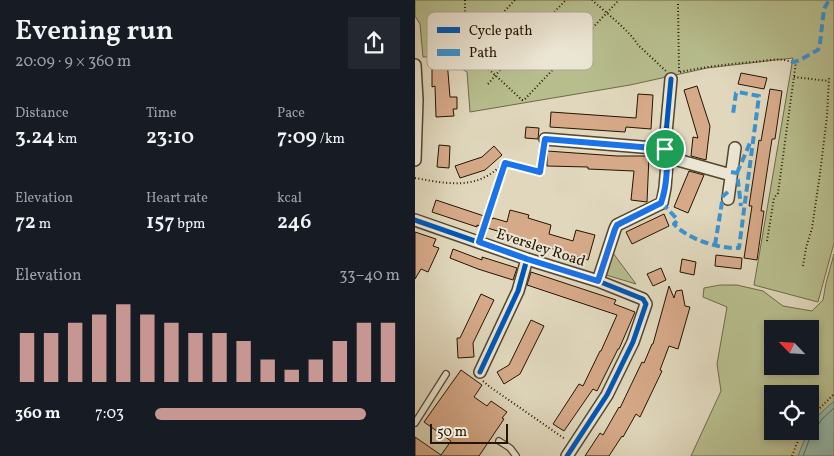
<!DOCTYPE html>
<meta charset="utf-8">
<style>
body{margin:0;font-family:Vollkorn,serif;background:#242831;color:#f1f3f6;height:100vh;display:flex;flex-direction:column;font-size:19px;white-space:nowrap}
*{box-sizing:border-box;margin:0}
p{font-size:16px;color:#9ea1a6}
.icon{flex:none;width:28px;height:28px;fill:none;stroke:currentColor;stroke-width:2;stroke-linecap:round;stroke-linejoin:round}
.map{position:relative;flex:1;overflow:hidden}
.drawer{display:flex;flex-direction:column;background:#171b24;width:415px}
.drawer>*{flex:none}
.needle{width:32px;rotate:295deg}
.controls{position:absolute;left:349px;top:320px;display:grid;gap:10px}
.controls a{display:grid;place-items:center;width:55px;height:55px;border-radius:0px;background:#171b24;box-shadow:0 2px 8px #0003;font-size:25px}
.scale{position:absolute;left:15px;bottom:12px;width:78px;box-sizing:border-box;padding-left:5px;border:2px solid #251500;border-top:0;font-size:14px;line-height:18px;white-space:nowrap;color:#251500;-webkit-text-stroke:4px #ebe5d3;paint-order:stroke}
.pin{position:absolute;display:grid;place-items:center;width:42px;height:42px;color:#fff;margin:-21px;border:2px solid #fff;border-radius:50%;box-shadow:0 1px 5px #0007}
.round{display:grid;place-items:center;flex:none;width:52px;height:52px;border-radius:0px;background:#242831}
.headline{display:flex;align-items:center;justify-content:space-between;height:85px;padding:0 15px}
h1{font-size:28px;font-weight:600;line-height:38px}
.figures{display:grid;grid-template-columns:repeat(3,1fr);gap:8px;height:85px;padding:5px 15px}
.figures div{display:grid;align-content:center}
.figures b{font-size:21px;font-weight:600}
.figures small{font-size:14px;font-weight:400}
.figures p{font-size:14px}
.chart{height:140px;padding:10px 15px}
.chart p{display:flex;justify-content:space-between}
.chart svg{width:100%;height:90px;margin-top:5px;stroke:#c59692;stroke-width:6}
ul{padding:0 15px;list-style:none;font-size:16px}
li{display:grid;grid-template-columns:80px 60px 1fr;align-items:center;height:38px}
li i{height:12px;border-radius:6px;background:#c59692}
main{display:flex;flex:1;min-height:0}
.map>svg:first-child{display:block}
.green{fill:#b7bd8d;stroke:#6e6946;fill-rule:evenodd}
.water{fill:#95baab;stroke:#687867}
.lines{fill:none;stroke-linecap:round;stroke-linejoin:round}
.shore{stroke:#5d6856;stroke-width:1}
.building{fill:#d6a989;stroke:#251500}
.lane-casing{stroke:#54462f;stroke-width:8}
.street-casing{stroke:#54462f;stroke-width:14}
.path{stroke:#251500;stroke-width:2;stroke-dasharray:1 2.5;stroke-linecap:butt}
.lane{stroke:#ebe5d3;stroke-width:5.5}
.street{stroke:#ebe5d3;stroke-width:11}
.quiet{stroke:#3b93d0;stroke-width:4;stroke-dasharray:8 4;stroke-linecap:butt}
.cycleway-casing{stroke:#ebe5d3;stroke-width:8}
.cycleway{stroke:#0057b8;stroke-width:5}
.route-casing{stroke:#fff;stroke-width:10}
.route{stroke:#1a73e8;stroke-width:6}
.labels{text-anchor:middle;stroke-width:4;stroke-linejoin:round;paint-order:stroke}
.street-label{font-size:15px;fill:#251500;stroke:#ebe5d3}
.key{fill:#ebe5d3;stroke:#b0a794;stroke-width:1}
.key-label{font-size:14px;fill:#251500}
</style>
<main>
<section class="drawer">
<div class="headline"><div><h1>Evening run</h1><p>20:09 · 9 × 360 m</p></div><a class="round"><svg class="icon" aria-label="share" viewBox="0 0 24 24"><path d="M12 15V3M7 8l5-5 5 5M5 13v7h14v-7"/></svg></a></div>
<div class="figures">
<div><p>Distance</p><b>3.24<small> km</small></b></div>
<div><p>Time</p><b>23:10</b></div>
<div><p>Pace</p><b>7:09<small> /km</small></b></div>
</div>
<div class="figures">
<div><p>Elevation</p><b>72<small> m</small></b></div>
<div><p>Heart rate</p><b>157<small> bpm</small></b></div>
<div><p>kcal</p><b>246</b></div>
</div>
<div class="chart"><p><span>Elevation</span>33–40 m</p>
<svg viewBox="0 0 160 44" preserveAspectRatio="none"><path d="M5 44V20M15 44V20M25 44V15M35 44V11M45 44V6M55 44V11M65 44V15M75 44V20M85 44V20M95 44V24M105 44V33M115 44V38M125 44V33M135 44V24M145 44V15M155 44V15"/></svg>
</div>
<ul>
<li><b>360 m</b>7:03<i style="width:86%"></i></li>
</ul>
</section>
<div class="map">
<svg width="419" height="456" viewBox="0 0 419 456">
<rect width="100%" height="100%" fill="#e0d7bc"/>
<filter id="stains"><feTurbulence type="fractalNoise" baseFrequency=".004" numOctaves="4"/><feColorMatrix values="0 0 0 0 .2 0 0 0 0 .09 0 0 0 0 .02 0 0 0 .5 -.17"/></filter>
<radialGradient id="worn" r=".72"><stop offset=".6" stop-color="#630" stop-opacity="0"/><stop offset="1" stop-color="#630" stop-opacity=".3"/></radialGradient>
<path class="green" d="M0,0H419V243L403,302L339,285L378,58L292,68L215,85L55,112L52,72L42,66L40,56L8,57L5,24L0,16Z
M198,253L221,284L191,275Z
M419,254V456H276L306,391L302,364L312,307L288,297L289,288L305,285H322L348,291L368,306L397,311L408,300L411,283ZM358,329H395V366H358ZM358,394H395V431H358Z"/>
<path class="water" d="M418,402H419V456H383L393,431H395C397,419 409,410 418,402Z"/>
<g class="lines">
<path class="shore" d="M388,456L398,430L401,428L407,419L419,408"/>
</g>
<path class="building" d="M32,60L35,97H42V109H38L39,116L21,117L20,86L17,87V61Z
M326,73L352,78L349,89L323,84Z
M282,86L295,126L291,160L276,156L278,137L283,138L269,90Z
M355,89L367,91L360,139H357L346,211H349L342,260L329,258L337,206H334L344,140L346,141Z
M223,94L238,95L236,129L211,127L210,132L135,127L136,112L221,118Z
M111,127L124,128L123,139L110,138Z
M24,145L35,146L34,168L22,167Z
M79,146L87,155L70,170L45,178L40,166L67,157Z
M132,151L202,156H234L232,202L216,200L219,171L173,169V167L132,166Z
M274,171L289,175L273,213L259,207Z
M21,200L78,219V218L92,222L95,210L114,215L113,218L136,225L134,234L158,241L161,230L180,235L173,260L132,247L110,239L62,225V227L17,212Z
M249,214L254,226L217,244L211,232Z
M0,232L21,239L18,246L24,248L13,272L6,269L0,279Z
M38,249L67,260V257L102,268L98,280L63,269L35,258Z
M301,255L327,258L326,269L300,266Z
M267,259L281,262L279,275L265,272Z
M246,268L251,280L238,286L232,274Z
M116,272L201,300L199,304L220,312L204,349H203L182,391L178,389L149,431L138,424L164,384L168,386L185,351H186L202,315L112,285Z
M254,286L259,298L261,291L267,290L270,306L275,307L263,349L254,346L245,370L247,371L225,417L221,414L208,437L207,436L194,456H170L185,433L188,435L204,407L205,408L227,362L229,363L237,344H238Z
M66,294L79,300L58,343L59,357L43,358L42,338H45Z
M116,320L129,326L105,374L89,384L82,372L94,365Z
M46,370L67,385L59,397L72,406L76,401L92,412L87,418L89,419L64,456H0V437L26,455L36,441L9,422Z"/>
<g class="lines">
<defs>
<path id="lane" d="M0,423L31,374
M84,441L95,448L101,456"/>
<path id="street" d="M0,65L2,100L0,160
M130,139L251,149
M252,157L316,175
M313,199L320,148
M0,220L112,259L183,281L228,299L231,304L218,342L192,395L152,456
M183,281L200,229L202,225L247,203L250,188L252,163L250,144L256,79
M65,372L103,291L112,259"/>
</defs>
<use href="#lane" class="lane-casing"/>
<use href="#street" class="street-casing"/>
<path class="path" d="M50,0V52
M177,0C189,11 216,32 223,45L251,71
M263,4L264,72
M80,22L106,46
M53,50L107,100H109L204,0
M41,55L48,53L54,49L100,0
M265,72C289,67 313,64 338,62C350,61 365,57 376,62
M379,77L414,81
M73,84L106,46L151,0
M0,178C23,182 49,188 70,177C77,174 84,167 90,163L125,171L128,149
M67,233L90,163
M352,241L359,198L363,193L381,62
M388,266L391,248L397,228L405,174L412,116L414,78
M68,381L75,387L150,439
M395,418L419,394
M377,456L387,431"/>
<use href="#lane" class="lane"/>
<use href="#street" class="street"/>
<path class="quiet" d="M376,62C385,62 394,54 403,50L405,43L409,9L414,0
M316,172L322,173L326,206
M322,173L335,143
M247,203L262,219V221L259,224C272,239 304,249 324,248L344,96L323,92L321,93L318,114
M300,245L308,196L313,192"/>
<defs>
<path id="cycleway" d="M0,220L112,259L183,281L228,299L231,304L218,342L192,395L152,456
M183,281L200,229L202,225L247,203L250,188L252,163L250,144L256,79
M65,372L103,291L112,259"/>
</defs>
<use href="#cycleway" class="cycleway-casing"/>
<use href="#cycleway" class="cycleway"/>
</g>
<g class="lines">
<defs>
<path id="route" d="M130,139L250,149C254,164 251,189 246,203L202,225L200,229L183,281L112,259L64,242L90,163L125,172Z"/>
</defs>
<use href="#route" class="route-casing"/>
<use href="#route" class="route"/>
</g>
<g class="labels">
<g class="street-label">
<text transform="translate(126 247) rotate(18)" y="5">Eversley Road</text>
</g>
</g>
<rect x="12" y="12" width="166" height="58" rx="8" class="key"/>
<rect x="22" y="27" width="23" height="6" fill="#0057b8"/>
<rect x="22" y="49" width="23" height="7" fill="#3b93d0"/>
<g class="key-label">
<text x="54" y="35">Cycle path</text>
<text x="54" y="57">Path</text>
</g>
<rect width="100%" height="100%" filter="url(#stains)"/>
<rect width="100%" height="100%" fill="url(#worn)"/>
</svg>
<div class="controls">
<a><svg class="needle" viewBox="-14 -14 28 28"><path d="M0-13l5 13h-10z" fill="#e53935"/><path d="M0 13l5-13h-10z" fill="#9ea1a6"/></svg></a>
<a><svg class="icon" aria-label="locate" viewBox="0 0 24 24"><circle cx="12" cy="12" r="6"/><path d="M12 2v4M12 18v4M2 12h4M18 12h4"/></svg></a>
</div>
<div class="scale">50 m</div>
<div class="pin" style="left:250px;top:149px;background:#1e9e55"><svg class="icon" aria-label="arrive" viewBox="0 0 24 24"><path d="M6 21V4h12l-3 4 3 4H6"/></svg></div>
</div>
</main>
